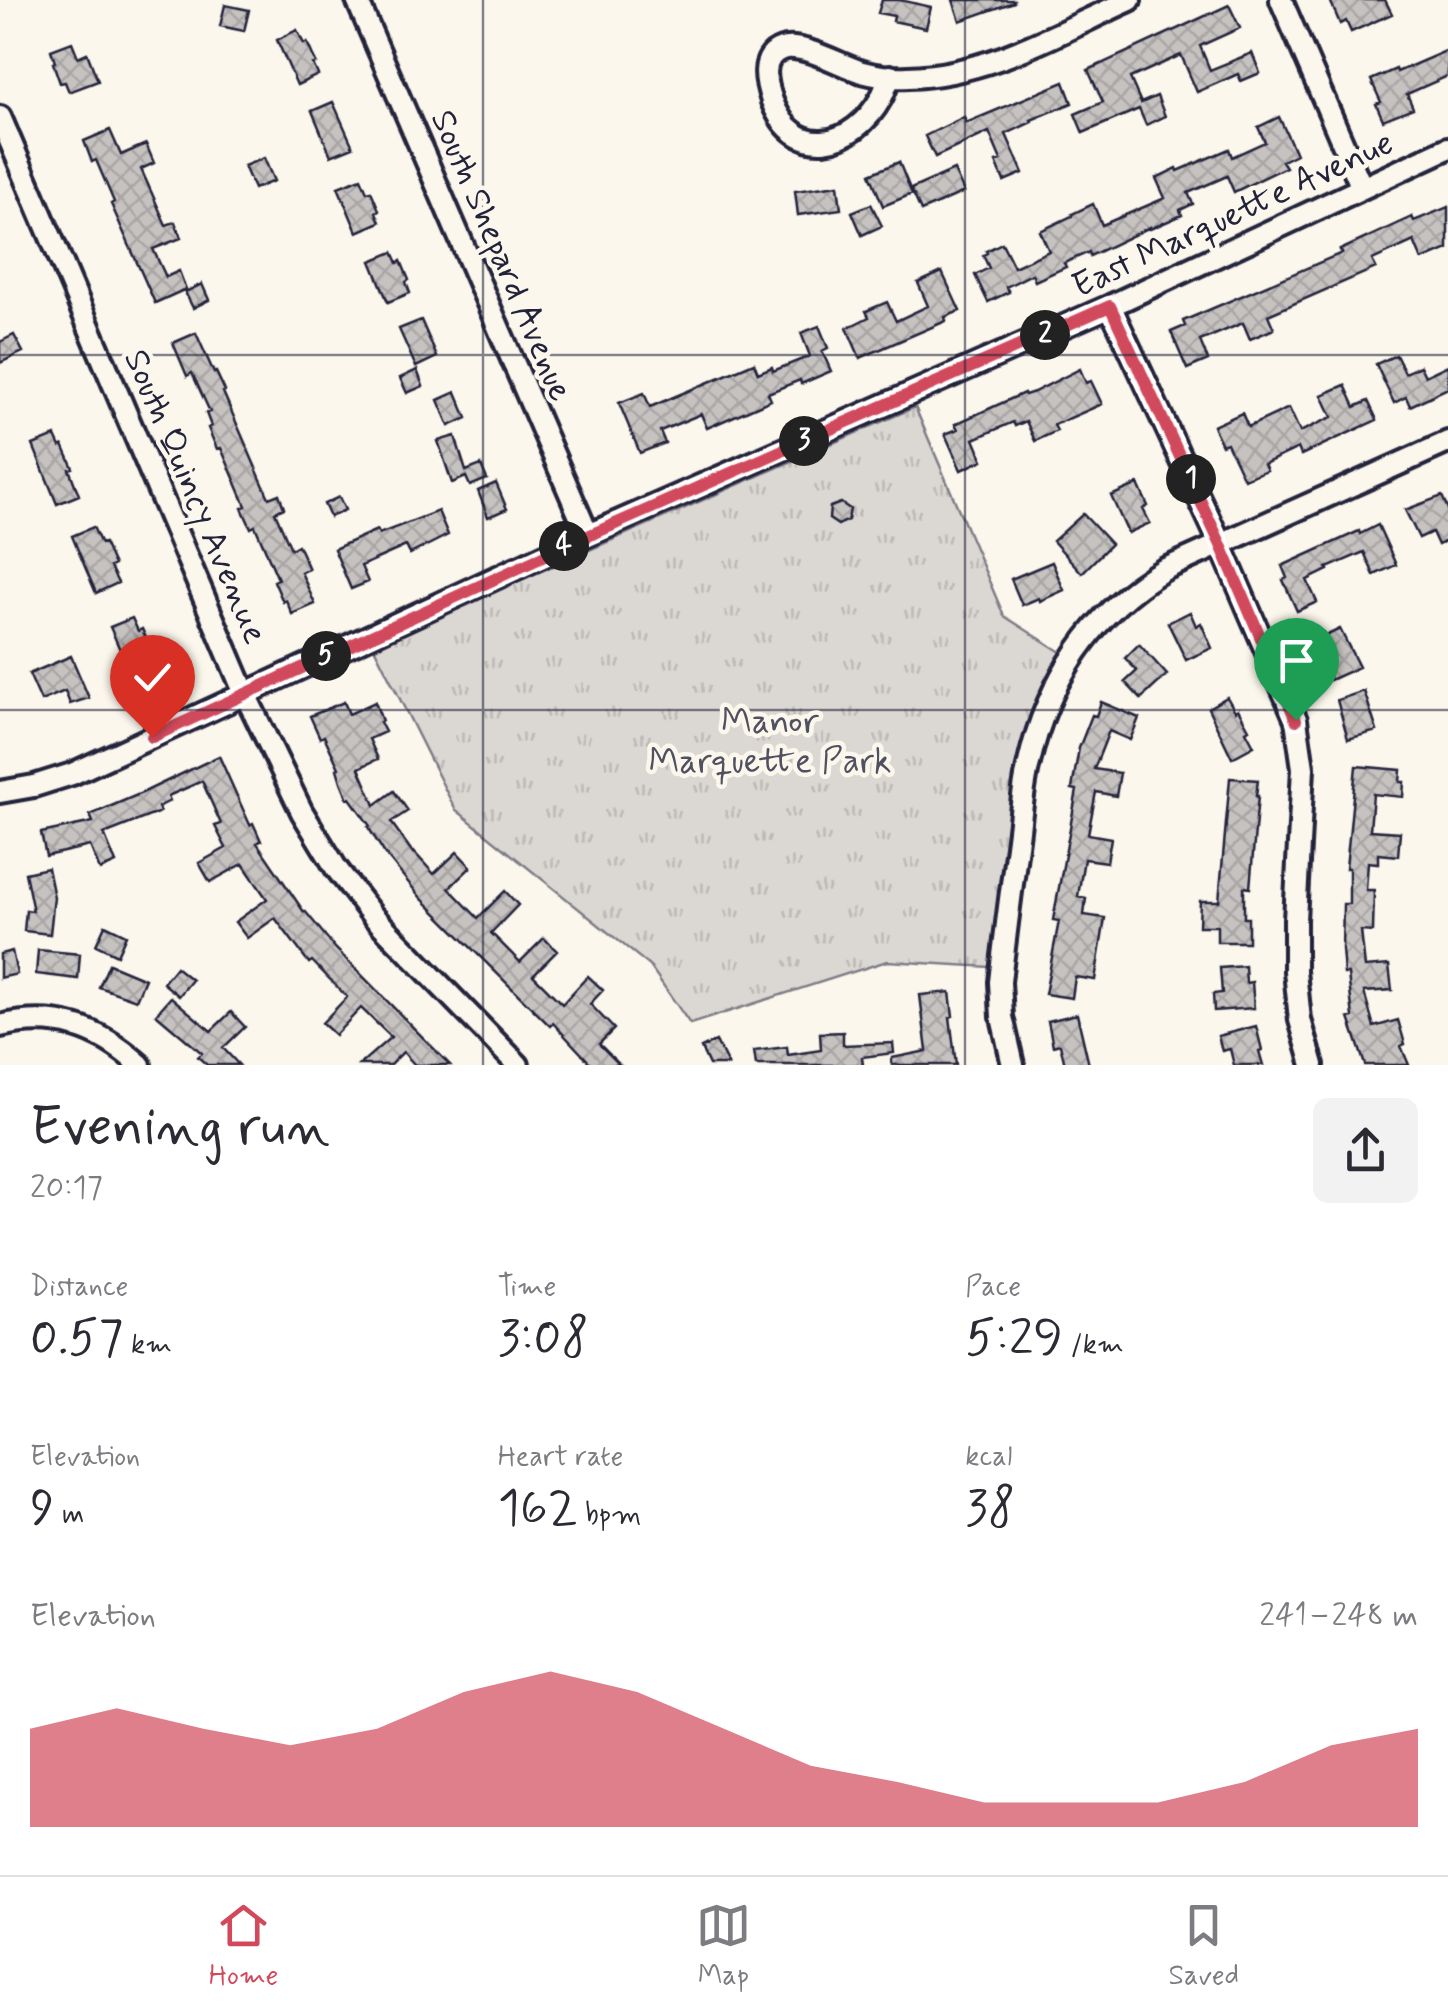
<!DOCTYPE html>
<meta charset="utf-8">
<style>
body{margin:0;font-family:Mynerve,sans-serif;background:#f2f2f3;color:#2b2b33;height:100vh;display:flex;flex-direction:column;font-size:38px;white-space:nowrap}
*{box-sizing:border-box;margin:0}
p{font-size:32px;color:#7c7c81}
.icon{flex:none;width:55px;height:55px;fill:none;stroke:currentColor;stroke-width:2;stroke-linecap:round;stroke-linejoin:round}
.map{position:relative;height:1065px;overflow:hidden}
.details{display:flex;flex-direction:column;background:#fff;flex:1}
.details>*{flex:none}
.pin{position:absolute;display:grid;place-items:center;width:85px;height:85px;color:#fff;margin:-102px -42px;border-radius:50% 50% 50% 0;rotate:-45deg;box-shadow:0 0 10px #0007}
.pin .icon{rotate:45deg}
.km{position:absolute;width:50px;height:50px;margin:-25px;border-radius:50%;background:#222;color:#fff;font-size:28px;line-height:50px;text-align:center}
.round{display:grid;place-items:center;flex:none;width:105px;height:105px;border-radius:15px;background:#f2f2f3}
.headline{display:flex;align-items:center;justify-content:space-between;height:170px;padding:0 30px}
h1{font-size:55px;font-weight:600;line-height:75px}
.metrics{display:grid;grid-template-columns:repeat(3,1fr);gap:15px;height:170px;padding:10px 30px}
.metrics div{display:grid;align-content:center}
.metrics b{font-size:50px;font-weight:600}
.metrics small{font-size:28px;font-weight:400}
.metrics p{font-size:28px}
.chart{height:280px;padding:20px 30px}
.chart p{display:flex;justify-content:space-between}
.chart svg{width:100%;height:180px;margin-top:10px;fill:#d1495b;opacity:.7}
.tabs{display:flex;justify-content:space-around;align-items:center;height:140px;border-top:2px solid #e1e1e2;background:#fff;font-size:28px;color:#7c7c81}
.tabs a{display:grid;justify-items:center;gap:5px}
.tabs .selected{color:#d1495b}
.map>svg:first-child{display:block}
.park{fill:url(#park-tufts);stroke:#7e7d87;stroke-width:2.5}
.building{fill:url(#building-cross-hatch);stroke:#22223b;stroke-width:2.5}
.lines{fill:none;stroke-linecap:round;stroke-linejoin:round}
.minor-casing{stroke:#22223b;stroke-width:28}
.minor{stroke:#fbf7ec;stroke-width:20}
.route-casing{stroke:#fff;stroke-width:20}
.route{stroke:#d1495b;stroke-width:12}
.grid{fill:none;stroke:#22223b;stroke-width:2.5;stroke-opacity:0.55}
.labels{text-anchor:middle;stroke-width:9;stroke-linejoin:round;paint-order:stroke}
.street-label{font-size:35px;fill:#22223b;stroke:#fbf7ec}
.park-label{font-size:35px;fill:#505061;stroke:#fbf7ec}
</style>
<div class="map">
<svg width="1448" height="1065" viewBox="0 0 1448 1065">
<defs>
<pattern id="park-tufts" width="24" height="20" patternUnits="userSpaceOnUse" patternTransform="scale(2.5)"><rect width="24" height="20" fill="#dbd8d3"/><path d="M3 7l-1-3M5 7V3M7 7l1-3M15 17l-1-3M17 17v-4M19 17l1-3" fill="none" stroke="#bcb9b6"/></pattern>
<pattern id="building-cross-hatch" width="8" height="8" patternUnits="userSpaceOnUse" patternTransform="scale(2.5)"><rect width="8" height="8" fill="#c6c2c0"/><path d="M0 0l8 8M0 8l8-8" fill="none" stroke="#aaa6a6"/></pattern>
</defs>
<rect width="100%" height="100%" fill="#fbf7ec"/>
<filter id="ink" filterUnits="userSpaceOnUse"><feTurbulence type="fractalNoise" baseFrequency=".01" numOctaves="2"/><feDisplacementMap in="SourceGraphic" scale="20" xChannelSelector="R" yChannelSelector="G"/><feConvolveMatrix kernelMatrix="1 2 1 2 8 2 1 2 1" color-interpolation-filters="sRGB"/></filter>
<g filter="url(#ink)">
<path class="park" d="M915,407L1004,616L1064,654C1027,709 1018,773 1008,837C1002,880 996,923 990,967L887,961L690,1024L650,966L455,809L373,645Z"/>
<path class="building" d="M882,0H900L931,7L926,28L893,21L894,16L878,13Z
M953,0H1014V2L960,21Z
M1330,0H1385L1392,14L1351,32L1346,21L1340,24Z
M225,5L249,10L244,31L220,26Z
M1229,5L1240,28L1200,46L1210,70L1252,53L1260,73L1241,81L1238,74L1197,92L1181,55L1130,78L1141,103L1157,96L1165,116L1146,125L1139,109L1083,133L1075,114L1103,102L1088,70Z
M297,30L304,44L307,42L316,63L313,64L318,75L297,85L277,40Z
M72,42L78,57L87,53L98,81L69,92L65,82L60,83L53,63L55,62L51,50Z
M1448,50V76L1407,94L1413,108L1383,120L1376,104L1381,102L1371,80L1396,69L1397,72Z
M1064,82L1072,103L1031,120L1032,122L1006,134L1023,173L1004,181L996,162L1001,160L989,132L935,157L925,136L964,117L966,123Z
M333,102L353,147L331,156L312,111Z
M1279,117L1296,154L1282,161L1286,167L1234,192L1227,176L1188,193L1193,204L1180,210L1182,215L1150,229V227L1090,256L1089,252L1064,263L1066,267L1035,281L1032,274L1006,287L1009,292L988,302L975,275L989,268L983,255L987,253L986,251L1002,243L1014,267L1049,251L1040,231L1072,216V214L1093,204L1102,225L1165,198L1156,178L1177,168L1178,171L1229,149L1232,157L1265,142L1258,127Z
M110,130L121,155L146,144L154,163L141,169L166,225L175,222L181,238L153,249L166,277L179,271L186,289L155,303L111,204L114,202L96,160L92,162L84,141Z
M264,158L274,181L254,189L244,166Z
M899,162L912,194L883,206L870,174Z
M954,170L964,192L921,211L911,189Z
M361,178L367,192L371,191L379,210L376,212L380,222L357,232L338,187Z
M838,185L841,209L798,215L795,191Z
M871,204L882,226L862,235L852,212Z
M1448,207V249L1422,260L1414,241L1372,260L1376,268L1268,315L1274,329L1250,339L1243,323L1200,341L1208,360L1187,369L1171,332L1185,326L1183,321L1342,253L1340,250L1412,217L1414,221Z
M393,252L398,263L401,261L409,280L406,282L410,293L388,302L371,261Z
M942,272L960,311L945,317L946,321L860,358L847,328L869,317L866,311L887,302L896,321L928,306L918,283Z
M202,284L209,300L193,308L185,292Z
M421,320L437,357L416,367L399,329Z
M819,326L828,348L822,351L831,371L801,384L800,380L768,393L771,400L707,428L701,414L660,431L665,443L640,453L619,403L644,393L650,407L754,363L758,373L772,367L773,371L810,356L801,333Z
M196,333L214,373L216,372L225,391L223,392L269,498L279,494L284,508L275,512L291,549L298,545L309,569L301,572L315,604L292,614L286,600L283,602L274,581L278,579L255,526L251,528L242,508L246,506L221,448L217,449L208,428L211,426L206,413L210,412L192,373L187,376L173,343Z
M14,335L23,352L0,363V342Z
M1396,355L1405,373L1420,366L1425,376L1448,365V388L1410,406L1406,397L1394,403L1376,364Z
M1080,369L1086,383L1091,381L1102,404L1054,425L1057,431L1035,441L1026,421L1015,426L1013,422L974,439L983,460L961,470L945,434L958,429L955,424L1024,393L1025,395L1034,392Z
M417,370L423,386L407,393L400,378Z
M1345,385L1355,407L1368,401L1377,420L1301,455L1298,448L1264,464L1267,470L1244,479L1227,443L1222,445L1213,426L1242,413L1248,427L1289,408L1300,432L1332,417L1322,395Z
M456,392L467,418L449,426L438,400Z
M55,436L60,447L63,445L73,468L69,469L79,495L57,504L33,445Z
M455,436L466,471L481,465L487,479L470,486L466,477L452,483L438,441Z
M496,483L507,509L488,517L478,491Z
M1138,484L1148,506L1143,509L1150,523L1128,533L1111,496Z
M1442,496L1448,509V540L1438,545L1432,532L1419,538L1405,510Z
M339,497L345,510L330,517L324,504Z
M841,503L850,509L848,520L838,525L829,519L830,507Z
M438,511L448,535L410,554L406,546L361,566L368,582L351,589L334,549L377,530L379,534Z
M1083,514L1111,544L1082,573L1053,541Z
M1378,525L1396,565L1374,575L1364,552L1327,568L1328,570L1307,580L1317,602L1297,611L1283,580L1287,578L1282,566L1359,531L1360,534Z
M93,527L101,544L104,543L114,565L110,567L118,583L96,593L72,536Z
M1052,562L1064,590L1040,601L1039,598L1022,605L1011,579Z
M1190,612L1196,626L1201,623L1212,648L1186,660L1168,623Z
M132,618L138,631L142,629L151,649L147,650L151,660L129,670L110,627Z
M1340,629L1359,667L1330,680L1315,641Z
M1139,644L1167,675L1141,699L1125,682L1137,671L1125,658Z
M71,656L89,698L70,704L65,691L41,701L29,674Z
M1364,691L1377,731L1348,739L1337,700Z
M1227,697L1235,711L1238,709L1249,729L1246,731L1254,746L1232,758L1208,708Z
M344,702L349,714L375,702L382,721L380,722L385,732L369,739L378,759L359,768L375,805L394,791L408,811L391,822L413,853L414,852L434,874L457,852L471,867L449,888L478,918L505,891L518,905L491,933L520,962L544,938L557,951L533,975L562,1004L588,976L603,990L590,1004L614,1029L599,1044L620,1065H592L553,1023L550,1026L421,898L385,854L368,827L370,826L350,798L348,799L341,782L337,769L339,768L324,736L320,738L310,716Z
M1101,702L1139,718L1130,740L1109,731L1094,769L1120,773L1116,796L1096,792L1088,834L1111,838L1107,862L1084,859L1078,896L1086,898L1084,915L1105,918L1095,980L1075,977L1072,998L1045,994L1059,921L1053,920L1077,790L1072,789L1079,748L1092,715L1096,716Z
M219,756L250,825L253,823L261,841L257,843L304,912L305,911L336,949L450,1065H415L403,1052L390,1065H359L391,1037L361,1008L335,1035L322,1023L347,997L312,961L309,963L275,918L247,938L235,922L267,899L243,864L210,882L199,863L226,848L215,826L221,824L202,781L168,796L170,801L158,807L160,812L104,834L116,863L100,870L90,846L46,856L41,833L93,822L90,815L142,793Z
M1356,766L1401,770L1400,782H1404L1403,797L1373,794L1370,830L1400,832L1398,856L1378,854V863L1368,862L1366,890H1374L1373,932L1361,931L1365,967L1389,965L1392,990L1364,992L1374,1027L1398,1020L1405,1044L1401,1046L1409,1065H1365L1349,1018L1353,1017L1348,974H1344L1342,949L1343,904H1349V868H1346Z
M1230,778L1258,780L1256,796H1258L1250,888L1244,887V918H1248V942H1217V926H1199L1200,901H1219Z
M48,868L54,897L50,934L24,931L26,910L33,911L25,873Z
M105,925L126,935L117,955L96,945Z
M38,950L80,954L78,979L36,974Z
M12,951L17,974L0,978V954Z
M109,964L145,979L136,1000L99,987Z
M1245,966L1246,983L1252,982L1254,1008L1214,1011L1213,994L1222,993L1220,968Z
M176,967L192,980L179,996L163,983Z
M950,992L953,1016L950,1017L956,1065H892V1058L927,1051L920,995Z
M171,997L211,1031L231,1012L245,1027L223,1048L239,1065H207L198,1057L202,1053L156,1014Z
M1077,1014L1089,1065H1065L1060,1044L1053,1046L1048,1021Z
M1256,1026L1262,1050L1259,1051L1263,1065H1234L1230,1049L1222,1051L1218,1036Z
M843,1032V1045L893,1043L894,1053L862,1057L863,1065H756L754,1051L787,1047L788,1055L821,1050L820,1033Z
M716,1041L728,1065H709L701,1048Z"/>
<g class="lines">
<defs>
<path id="minor" d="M357,0L588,535
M1281,0L1362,188
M890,76C887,83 885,91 881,98C854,147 795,162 772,101C766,83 759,57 782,49C801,42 842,66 862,72C877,76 892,78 908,77C988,75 1059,32 1130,0
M0,117L245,694L302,812L336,868L372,915L518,1065
M1110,306L1220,543L1296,720L1303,768L1295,920V971L1300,1020L1313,1065
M0,792L34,786L72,774L588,535L1110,306L1448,148
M0,1026C56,1013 98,1027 140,1065
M1013,1065L1002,1017L1000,982C1005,937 1011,891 1017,846C1021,819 1022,790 1029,763C1047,682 1093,611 1165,569L1448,442"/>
</defs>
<use href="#minor" class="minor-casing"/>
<use href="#minor" class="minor"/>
</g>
</g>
<g class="lines" filter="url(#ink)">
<defs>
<path id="route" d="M152,737L588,536L1110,306L1220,543L1296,720"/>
</defs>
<use href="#route" class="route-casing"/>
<use href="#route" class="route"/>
</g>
<path class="grid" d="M483,0V1065M965,0V1065M0,355H1448M0,710H1448"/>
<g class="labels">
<g class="street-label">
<text transform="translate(1232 213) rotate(-25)" y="12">East Marquette Avenue</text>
<text transform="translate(503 255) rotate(67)" y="12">South Shepard Avenue</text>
<text transform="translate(197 496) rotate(67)" y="12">South Quincy Avenue</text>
</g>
<g class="park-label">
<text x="770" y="732">Manor<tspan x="770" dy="40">Marquette Park</tspan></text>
</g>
</g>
</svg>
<div class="pin" style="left:1296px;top:720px;background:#1e9e55"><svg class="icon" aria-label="arrive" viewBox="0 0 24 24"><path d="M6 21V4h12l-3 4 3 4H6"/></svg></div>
<div class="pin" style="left:152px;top:737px;background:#d93025"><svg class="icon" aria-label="check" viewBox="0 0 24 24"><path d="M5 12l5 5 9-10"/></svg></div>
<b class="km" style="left:1191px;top:479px">1</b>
<b class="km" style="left:1045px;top:335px">2</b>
<b class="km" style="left:804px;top:441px">3</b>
<b class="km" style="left:564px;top:546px">4</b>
<b class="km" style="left:326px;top:656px">5</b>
</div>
<section class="details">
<div class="headline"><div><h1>Evening run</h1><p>20:17</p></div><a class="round"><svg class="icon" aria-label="share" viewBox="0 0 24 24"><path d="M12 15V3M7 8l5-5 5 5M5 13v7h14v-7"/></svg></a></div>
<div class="metrics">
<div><p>Distance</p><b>0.57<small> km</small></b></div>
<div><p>Time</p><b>3:08</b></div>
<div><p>Pace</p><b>5:29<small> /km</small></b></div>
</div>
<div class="metrics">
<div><p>Elevation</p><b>9<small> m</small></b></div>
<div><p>Heart rate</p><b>162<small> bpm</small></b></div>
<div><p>kcal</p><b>38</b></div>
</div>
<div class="chart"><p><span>Elevation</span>241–248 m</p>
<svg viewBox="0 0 160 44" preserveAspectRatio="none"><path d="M0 44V20L10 15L20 20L30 24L40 20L50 11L60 6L70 11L80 20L90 29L100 33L110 38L120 38L130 38L140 33L150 24L160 20V44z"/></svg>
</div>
</section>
<nav class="tabs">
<a class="selected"><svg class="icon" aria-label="home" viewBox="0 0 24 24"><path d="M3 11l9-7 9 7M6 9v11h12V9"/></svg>Home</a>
<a><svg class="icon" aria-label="map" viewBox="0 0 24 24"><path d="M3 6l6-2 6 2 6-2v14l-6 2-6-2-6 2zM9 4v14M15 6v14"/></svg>Map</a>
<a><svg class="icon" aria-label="saved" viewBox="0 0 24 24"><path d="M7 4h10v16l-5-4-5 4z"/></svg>Saved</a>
</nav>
